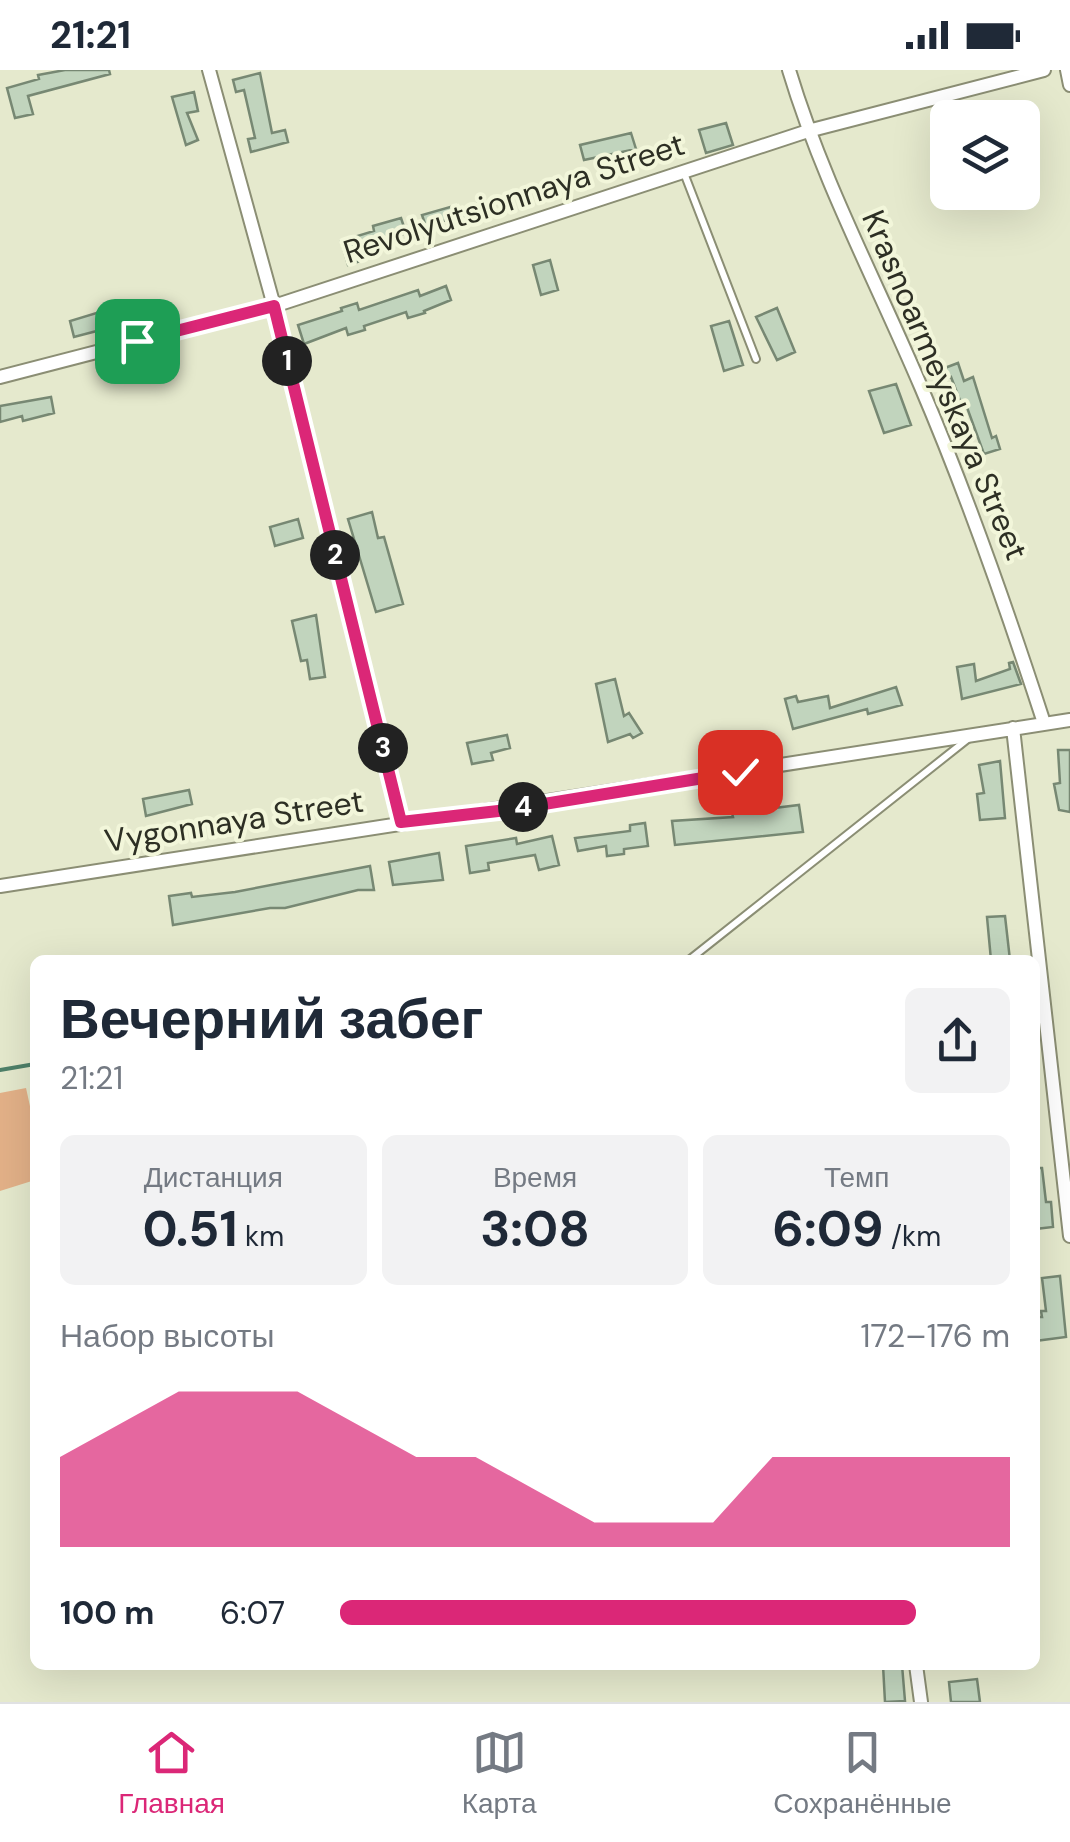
<!DOCTYPE html>
<html lang="ru">
<meta charset="utf-8">
<style>
body{margin:0;font-family:"DM Sans",sans-serif;background:#f2f2f3;color:#1f2937;height:100vh;display:flex;flex-direction:column;font-size:38px;white-space:nowrap}
*{box-sizing:border-box;margin:0}
p{font-size:32px;color:#747a83}
.icon{flex:none;width:55px;height:55px;fill:none;stroke:currentColor;stroke-width:2;stroke-linecap:round;stroke-linejoin:round}
.map{position:relative;flex:1;overflow:hidden}
.side{position:absolute;left:30px;top:885px;width:1010px;height:715px;display:flex;flex-direction:column;background:#fff;border-radius:15px;box-shadow:0 10px 40px #0002}
.side>*{flex:none}
.buttons{position:absolute;left:930px;top:30px;display:grid;gap:20px}
.buttons a{display:grid;place-items:center;width:110px;height:110px;border-radius:15px;background:#fff;box-shadow:0 10px 40px #0002;font-size:50px}
.pin{position:absolute;display:grid;place-items:center;width:85px;height:85px;color:#fff;margin:-42px;border-radius:20px;box-shadow:0 5px 15px #0006}
.km{position:absolute;width:50px;height:50px;margin:-25px;border-radius:50%;background:#222;color:#fff;font-size:28px;line-height:50px;text-align:center}
.round{display:grid;place-items:center;flex:none;width:105px;height:105px;border-radius:15px;background:#f2f2f3}
.summary{display:flex;align-items:center;justify-content:space-between;height:170px;padding:0 30px}
h1{font-size:55px;font-weight:700;line-height:75px}
.metrics{display:grid;grid-template-columns:repeat(3,1fr);gap:15px;height:170px;padding:10px 30px}
.metrics div{display:grid;align-content:center;border-radius:15px;background:#f2f2f3;text-align:center}
.metrics b{font-size:50px;font-weight:700}
.metrics small{font-size:28px;font-weight:400}
.metrics p{font-size:28px}
.chart{height:280px;padding:20px 30px}
.chart p{display:flex;justify-content:space-between}
.chart svg{width:100%;height:180px;margin-top:10px;fill:#db2777;opacity:.7}
ul{padding:0 30px;list-style:none;font-size:32px}
li{display:grid;grid-template-columns:160px 120px 1fr;align-items:center;height:75px}
li i{height:25px;border-radius:12px;background:#db2777}
.status{display:flex;justify-content:space-between;align-items:center;height:70px;padding:0 50px;background:#fff;direction:ltr}
.status svg{height:28px;fill:currentColor}
.dock{display:flex;justify-content:space-around;align-items:center;height:140px;border-top:2px solid #e0e1e3;background:#fff;font-size:28px;color:#747a83}
.dock a{display:grid;justify-items:center;gap:5px}
.dock .on{color:#db2777}
.map>svg:first-child{display:block}
.green{fill:#e3b188}
.lines{fill:none;stroke-linecap:round;stroke-linejoin:round}
.stream{stroke:#4e8069;stroke-width:4}
.building{fill:#c1d4bd;stroke:#778873;stroke-width:2.5}
.lane-casing{stroke:#8b8e74;stroke-width:10}
.street-casing{stroke:#8b8e74;stroke-width:16}
.lane{stroke:#fff;stroke-width:6}
.street{stroke:#fff;stroke-width:12}
.route-casing{stroke:#fff;stroke-width:20}
.route{stroke:#db2777;stroke-width:12}
.labels{text-anchor:middle;stroke-width:8;stroke-linejoin:round;paint-order:stroke}
.street-label{font-size:32px;fill:#2d2f24;stroke:#f2f6da}
</style>
<div class="status"><b>21:21</b><svg viewBox="0 0 49 12"><path d="M0 12V9h3v3zM5 12V6h3v6zM10 12V3h3v9zM15 12V0h3v12zM26 1h20v11H26zM47 4h2v5h-2z"/></svg></div>
<div class="map">
<svg width="1070" height="1632" viewBox="0 0 1070 1632">
<rect width="100%" height="100%" fill="#e5e9cd"/>
<path class="green" d="M26,1018L35,1059V1110L0,1121V1023Z"/>
<g class="lines">
<path class="stream" d="M0,1000L35,994"/>
</g>
<path class="building" d="M65,0H109L110,4L28,26L33,44L15,48L7,18L39,9L38,5Z
M260,3L272,63L285,60L288,72L251,82L248,69L255,68L244,20L236,22L233,10Z
M194,22L198,41L187,43L198,70L186,75L172,27Z
M726,53L733,75L706,83L699,60Z
M631,63L636,79L584,90L580,75Z
M479,133L485,148L451,160L446,150L426,157L422,145L457,135L458,141Z
M401,148L406,163L361,179L364,190L348,195L341,171L374,161L373,156Z
M550,190L558,220L541,225L533,195Z
M446,216L451,230L424,241L425,243L408,248L406,242L364,256L365,260L348,265L346,258L304,274L298,255L342,241L341,238L357,233L359,240L418,220L420,226Z
M777,238L795,282L777,290L756,247Z
M103,241L108,258L74,267L70,251Z
M729,251L743,295L724,301L711,256Z
M958,293L964,311L973,307L992,368L996,366L1000,379L984,384L965,332L961,333L951,307L946,309L942,299Z
M896,314L911,355L884,363L869,321Z
M51,327L54,343L23,351L22,346L0,352V336Z
M372,442L378,468L384,467L403,534L376,542L348,449Z
M298,449L303,468L275,476L270,457Z
M316,545L325,607L310,609L307,590L301,591L292,551Z
M1013,592L1021,614L962,629L957,597L974,594L976,611L1010,599L1009,593Z
M615,609L624,646L629,643L642,663L633,668L630,664L608,672L596,614Z
M896,617L902,635L868,644L867,639L793,659L785,629L796,626L798,632L828,626L830,638Z
M507,665L510,678L491,683L493,690L472,694L467,673Z
M1058,680H1070V742L1059,740L1054,714L1060,713Z
M1000,691L1005,748L980,750L977,724L984,723L979,695Z
M189,720L192,734L146,746L143,729Z
M799,735L803,762L675,775L672,751L733,747L732,743Z
M645,753L648,776L624,779V784L607,786L606,776L578,781L575,768L630,761V755Z
M552,766L559,795L539,800L535,785L488,793L489,800L470,803L466,776L516,768L517,774Z
M439,783L443,810L393,815L389,792Z
M370,796L374,820H358L285,838H270L173,855L169,826L191,823L192,827L235,822Z
M1005,846L1010,890H991L987,847Z
M1035,1098H1042L1046,1132H1051L1053,1157L1035,1159Z
M1060,1206L1066,1267L1035,1271V1247H1042L1041,1241H1046L1042,1208Z
M883,1595H902L905,1631L885,1632Z
M977,1609L980,1632H951L949,1612Z"/>
<g class="lines">
<defs>
<path id="lane" d="M684,103L756,289
M689,890L969,668"/>
<path id="street" d="M209,0L274,236L401,752
M789,0C822,110 876,211 921,317C968,427 1007,539 1044,653
M1067,0L1070,15
M0,307L274,236L808,61L1044,0
M1013,658L1070,1166
M0,816L1070,650
M916,1595L921,1632"/>
</defs>
<use href="#lane" class="lane-casing"/>
<use href="#street" class="street-casing"/>
<use href="#lane" class="lane"/>
<use href="#street" class="street"/>
</g>
<g class="lines">
<defs>
<path id="route" d="M137,271L274,236L401,752L507,740L740,702"/>
</defs>
<use href="#route" class="route-casing"/>
<use href="#route" class="route"/>
</g>
<g class="labels">
<g class="street-label">
<text transform="translate(514 128) rotate(-18)" y="11">Revolyutsionnaya Street</text>
<text transform="translate(945 315) rotate(67)" y="11">Krasnoarmeyskaya Street</text>
<text transform="translate(234 751) rotate(-9)" y="11">Vygonnaya Street</text>
</g>
</g>
</svg>
<div class="buttons">
<a><svg class="icon" aria-label="layers" viewBox="0 0 24 24"><path d="M12 4l9 5-9 5-9-5zM3 14l9 5 9-5"/></svg></a>
</div>
<div class="pin" style="left:137px;top:271px;background:#1e9e55"><svg class="icon" aria-label="arrive" viewBox="0 0 24 24"><path d="M6 21V4h12l-3 4 3 4H6"/></svg></div>
<div class="pin" style="left:740px;top:702px;background:#d93025"><svg class="icon" aria-label="check" viewBox="0 0 24 24"><path d="M5 12l5 5 9-10"/></svg></div>
<b class="km" style="left:287px;top:291px">1</b>
<b class="km" style="left:335px;top:485px">2</b>
<b class="km" style="left:383px;top:678px">3</b>
<b class="km" style="left:523px;top:737px">4</b>
<section class="side">
<div class="summary"><div><h1>Вечерний забег</h1><p>21:21</p></div><a class="round"><svg class="icon" aria-label="share" viewBox="0 0 24 24"><path d="M12 15V3M7 8l5-5 5 5M5 13v7h14v-7"/></svg></a></div>
<div class="metrics">
<div><p>Дистанция</p><b>0.51<small> km</small></b></div>
<div><p>Время</p><b>3:08</b></div>
<div><p>Темп</p><b>6:09<small> /km</small></b></div>
</div>
<div class="chart"><p><span>Набор высоты</span>172–176 m</p>
<svg viewBox="0 0 160 44" preserveAspectRatio="none"><path d="M0 44V22L10 14L20 6L30 6L40 6L50 14L60 22L70 22L80 30L90 38L100 38L110 38L120 22L130 22L140 22L150 22L160 22V44z"/></svg>
</div>
<ul>
<li><b>100 m</b>6:07<i style="width:86%"></i></li>
</ul>
</section>
</div>
<nav class="dock">
<a class="on"><svg class="icon" aria-label="home" viewBox="0 0 24 24"><path d="M3 11l9-7 9 7M6 9v11h12V9"/></svg>Главная</a>
<a><svg class="icon" aria-label="map" viewBox="0 0 24 24"><path d="M3 6l6-2 6 2 6-2v14l-6 2-6-2-6 2zM9 4v14M15 6v14"/></svg>Карта</a>
<a><svg class="icon" aria-label="saved" viewBox="0 0 24 24"><path d="M7 4h10v16l-5-4-5 4z"/></svg>Сохранённые</a>
</nav>
